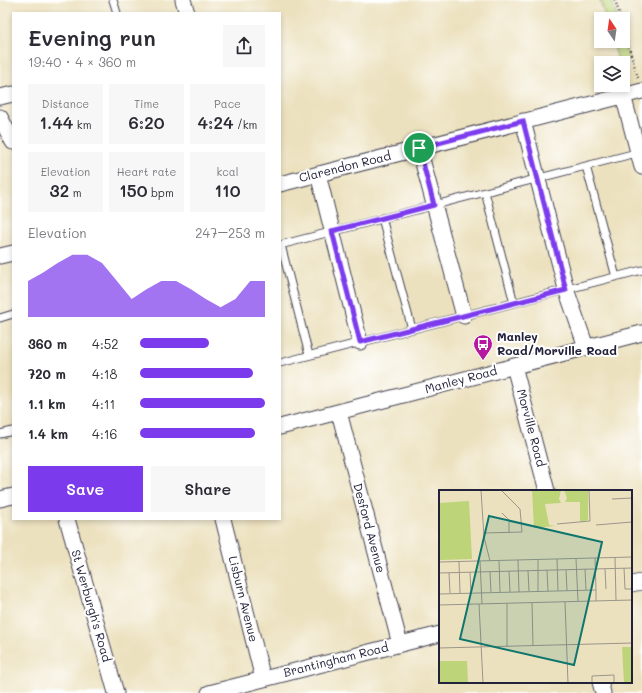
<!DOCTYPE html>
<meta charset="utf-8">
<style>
body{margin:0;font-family:Mali,sans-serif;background:#f7f7f7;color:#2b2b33;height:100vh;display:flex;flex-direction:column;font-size:15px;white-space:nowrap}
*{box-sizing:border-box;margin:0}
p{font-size:13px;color:#7c7c81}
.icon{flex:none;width:22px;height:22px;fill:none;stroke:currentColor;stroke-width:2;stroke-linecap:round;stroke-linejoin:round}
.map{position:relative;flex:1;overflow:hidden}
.sheet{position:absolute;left:12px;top:12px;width:269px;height:508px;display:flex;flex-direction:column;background:#fff;border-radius:0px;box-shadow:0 2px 6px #0003}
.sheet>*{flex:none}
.needle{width:26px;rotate:347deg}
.fabs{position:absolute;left:594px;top:12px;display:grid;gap:8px}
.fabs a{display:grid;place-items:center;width:36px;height:36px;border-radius:0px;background:#fff;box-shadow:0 2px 6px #0003;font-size:20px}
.pin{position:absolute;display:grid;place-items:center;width:34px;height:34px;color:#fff;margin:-17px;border:2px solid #fff;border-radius:50%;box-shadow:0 1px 4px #0007}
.round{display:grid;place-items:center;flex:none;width:42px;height:42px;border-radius:0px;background:#f7f7f7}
.headline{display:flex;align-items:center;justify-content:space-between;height:68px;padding:0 16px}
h1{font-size:22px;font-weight:600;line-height:30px}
.figures{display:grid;grid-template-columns:repeat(3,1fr);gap:6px;height:68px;padding:4px 16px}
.figures div{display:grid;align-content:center;border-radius:0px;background:#f7f7f7;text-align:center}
.figures b{font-size:17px;font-weight:600}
.figures small{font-size:11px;font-weight:400}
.figures p{font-size:11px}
.chart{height:112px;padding:8px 16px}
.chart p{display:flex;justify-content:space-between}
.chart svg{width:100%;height:72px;margin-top:4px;fill:#7c3aed;opacity:.7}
.action{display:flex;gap:8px;margin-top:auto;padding:8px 16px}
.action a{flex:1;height:46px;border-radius:0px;background:#7c3aed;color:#fff;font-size:16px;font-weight:600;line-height:46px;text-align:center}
.action a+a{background:#f7f7f7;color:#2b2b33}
ul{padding:0 16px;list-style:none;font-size:13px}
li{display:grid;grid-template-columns:64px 48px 1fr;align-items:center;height:30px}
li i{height:10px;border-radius:5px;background:#7c3aed}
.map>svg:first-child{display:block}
.green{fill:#bdd479;stroke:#707b5a}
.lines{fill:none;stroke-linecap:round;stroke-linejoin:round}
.lane-casing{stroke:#403f4f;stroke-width:9}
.street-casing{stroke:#403f4f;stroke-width:17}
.path{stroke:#403f4f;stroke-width:2.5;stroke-dasharray:1 3;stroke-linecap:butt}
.lane{stroke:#fff;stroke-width:7}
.street{stroke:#fff;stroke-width:15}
.route-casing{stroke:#fff;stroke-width:8}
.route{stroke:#7c3aed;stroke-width:5}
.labels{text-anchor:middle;stroke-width:4;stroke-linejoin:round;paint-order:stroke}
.street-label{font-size:12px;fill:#22223b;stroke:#fff}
.poi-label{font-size:12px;font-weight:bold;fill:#22223b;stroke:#fff;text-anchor:start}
.inset-road{fill:none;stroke:#9b958a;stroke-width:1}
.view{fill:#0f766e;fill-opacity:0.15;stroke:#0f766e;stroke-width:2}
.inset-edge{fill:none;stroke:#22223b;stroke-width:2}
</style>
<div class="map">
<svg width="642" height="693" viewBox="0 0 642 693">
<rect width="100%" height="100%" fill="#fff"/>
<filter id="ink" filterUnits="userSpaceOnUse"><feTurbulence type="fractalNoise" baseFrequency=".025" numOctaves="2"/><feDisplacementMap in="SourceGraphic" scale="8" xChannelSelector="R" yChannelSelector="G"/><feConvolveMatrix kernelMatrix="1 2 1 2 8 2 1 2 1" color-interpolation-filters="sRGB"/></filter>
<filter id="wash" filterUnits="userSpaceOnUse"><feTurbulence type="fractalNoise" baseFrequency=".012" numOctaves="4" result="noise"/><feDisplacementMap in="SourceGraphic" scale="16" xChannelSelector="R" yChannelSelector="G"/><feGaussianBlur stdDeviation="0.9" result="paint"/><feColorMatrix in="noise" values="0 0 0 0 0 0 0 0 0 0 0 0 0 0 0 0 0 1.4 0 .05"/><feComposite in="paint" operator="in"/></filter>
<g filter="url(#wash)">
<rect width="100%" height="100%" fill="#ece1be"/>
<path class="green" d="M600,0H612L617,19H606Z
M623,39L629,59L619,63L612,41H623Z"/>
</g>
<g filter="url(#ink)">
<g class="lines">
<defs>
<path id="lane" d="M113,0L117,13
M586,166L616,277
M485,192L514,303
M382,218L412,329
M280,245L640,152
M281,245L309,355
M0,318L13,314
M280,363L642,270
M0,434L13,431"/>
<path id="street" d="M183,0L187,13
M623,95L642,167
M0,97L13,94
M0,117L13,142
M523,121L566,289L586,347
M419,148L464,316
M318,174L360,342
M280,184L642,91
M0,256L13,253
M514,366L547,491
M339,412L400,644
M280,427L642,333
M0,499L13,496
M67,519L116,693
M223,519L263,679
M631,584L642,582
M600,682L603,693
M209,693L440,634"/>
</defs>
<use href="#lane" class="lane-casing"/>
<use href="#street" class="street-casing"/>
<path class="path" d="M615,0L621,19
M623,27L638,78"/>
<use href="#lane" class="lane"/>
<use href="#street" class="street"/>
</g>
</g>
<g class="lines" filter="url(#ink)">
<defs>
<path id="route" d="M523,121L566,290L360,342L332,231L434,205L419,148Z"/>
</defs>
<use href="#route" class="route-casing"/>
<use href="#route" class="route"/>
</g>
<defs>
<symbol id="bus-pin" viewBox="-11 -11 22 30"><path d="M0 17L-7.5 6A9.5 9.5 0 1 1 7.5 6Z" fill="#b5179e" stroke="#fff"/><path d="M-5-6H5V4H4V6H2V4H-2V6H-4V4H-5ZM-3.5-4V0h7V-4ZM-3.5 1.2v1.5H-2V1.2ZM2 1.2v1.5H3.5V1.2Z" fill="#fff"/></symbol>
</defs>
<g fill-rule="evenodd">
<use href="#bus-pin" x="472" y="333" width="22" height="30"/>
</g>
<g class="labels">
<g class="street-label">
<text transform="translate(345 167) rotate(-14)" y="4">Clarendon Road</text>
<text transform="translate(461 380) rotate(-15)" y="4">Manley Road</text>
<text transform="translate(531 428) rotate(75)" y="4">Morville Road</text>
<text transform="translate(369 528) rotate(75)" y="4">Desford Avenue</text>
<text transform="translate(243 599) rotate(76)" y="4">Lisburn Avenue</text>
<text transform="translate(91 606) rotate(74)" y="4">St Werburgh's Road</text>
<text transform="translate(336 660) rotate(-14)" y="4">Brantingham Road</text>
</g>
<g class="poi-label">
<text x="497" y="341">Manley<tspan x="497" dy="14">Road/Morville Road</tspan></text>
</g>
</g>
<g transform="translate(439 490)">
<rect width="193" height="193" fill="#ece1be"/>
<path d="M93,0H122L120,9L122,13L106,14L110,35L116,36L95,38ZM125,0H149V30L141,32V12H126L128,8ZM30,11L33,69L1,70L0,13ZM183,157H193V193H185ZM0,171H28L29,193H0Z" fill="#bdd479"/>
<path class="inset-road" d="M42,0L45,47L51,71M173,9L193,8M63,23L70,30V43M118,34L151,31L150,0M157,35L193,32M45,43L83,42L81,19L62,0M156,68L157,100M176,68L177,110M118,69L119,101M137,69L139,111M79,70L80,102M99,70V101M41,71L43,114M60,71L61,102M0,72L193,67M20,72L21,103M185,78L186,99H193M146,79L147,100M166,79L167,99M108,80L109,101M127,80L128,101M70,81L71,102M89,81L90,101M31,82L32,103M51,82L52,102M0,83L193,78M10,83L11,103M0,104L157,100V111M126,112L129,193M68,113V157M93,113L94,156M40,114L44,193M0,115L193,110M0,158L193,153M153,193V186L175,185V193"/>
<path class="view" d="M50,26L163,52L135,175L21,149Z"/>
<rect width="193" height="193" class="inset-edge"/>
</g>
</svg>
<div class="fabs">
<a><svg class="needle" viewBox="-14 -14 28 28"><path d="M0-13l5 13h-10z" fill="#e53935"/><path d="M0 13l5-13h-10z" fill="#7c7c81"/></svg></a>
<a><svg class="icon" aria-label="layers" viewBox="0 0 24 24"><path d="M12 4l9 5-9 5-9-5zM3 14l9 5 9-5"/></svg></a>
</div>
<div class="pin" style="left:419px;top:148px;background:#1e9e55"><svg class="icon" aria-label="arrive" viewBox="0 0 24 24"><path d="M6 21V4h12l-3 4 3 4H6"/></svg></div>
<section class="sheet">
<div class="headline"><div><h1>Evening run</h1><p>19:40 · 4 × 360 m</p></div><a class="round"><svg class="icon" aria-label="share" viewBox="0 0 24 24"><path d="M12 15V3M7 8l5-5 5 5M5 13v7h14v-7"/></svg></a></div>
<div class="figures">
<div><p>Distance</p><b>1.44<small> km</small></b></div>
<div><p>Time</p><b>6:20</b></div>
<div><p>Pace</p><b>4:24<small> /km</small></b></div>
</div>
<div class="figures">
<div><p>Elevation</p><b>32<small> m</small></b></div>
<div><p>Heart rate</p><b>150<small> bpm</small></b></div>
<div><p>kcal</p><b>110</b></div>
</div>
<div class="chart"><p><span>Elevation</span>247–253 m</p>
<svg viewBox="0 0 160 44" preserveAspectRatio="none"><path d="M0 44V22L10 17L20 11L30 6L40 6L50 11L60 22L70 33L80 27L90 22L100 22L110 27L120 33L130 38L140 33L150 22L160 22V44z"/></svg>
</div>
<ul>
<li><b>360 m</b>4:52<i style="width:55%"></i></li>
<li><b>720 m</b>4:18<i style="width:90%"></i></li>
<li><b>1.1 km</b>4:11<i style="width:100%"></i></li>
<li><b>1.4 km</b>4:16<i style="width:92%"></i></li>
</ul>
<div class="action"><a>Save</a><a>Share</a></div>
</section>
</div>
